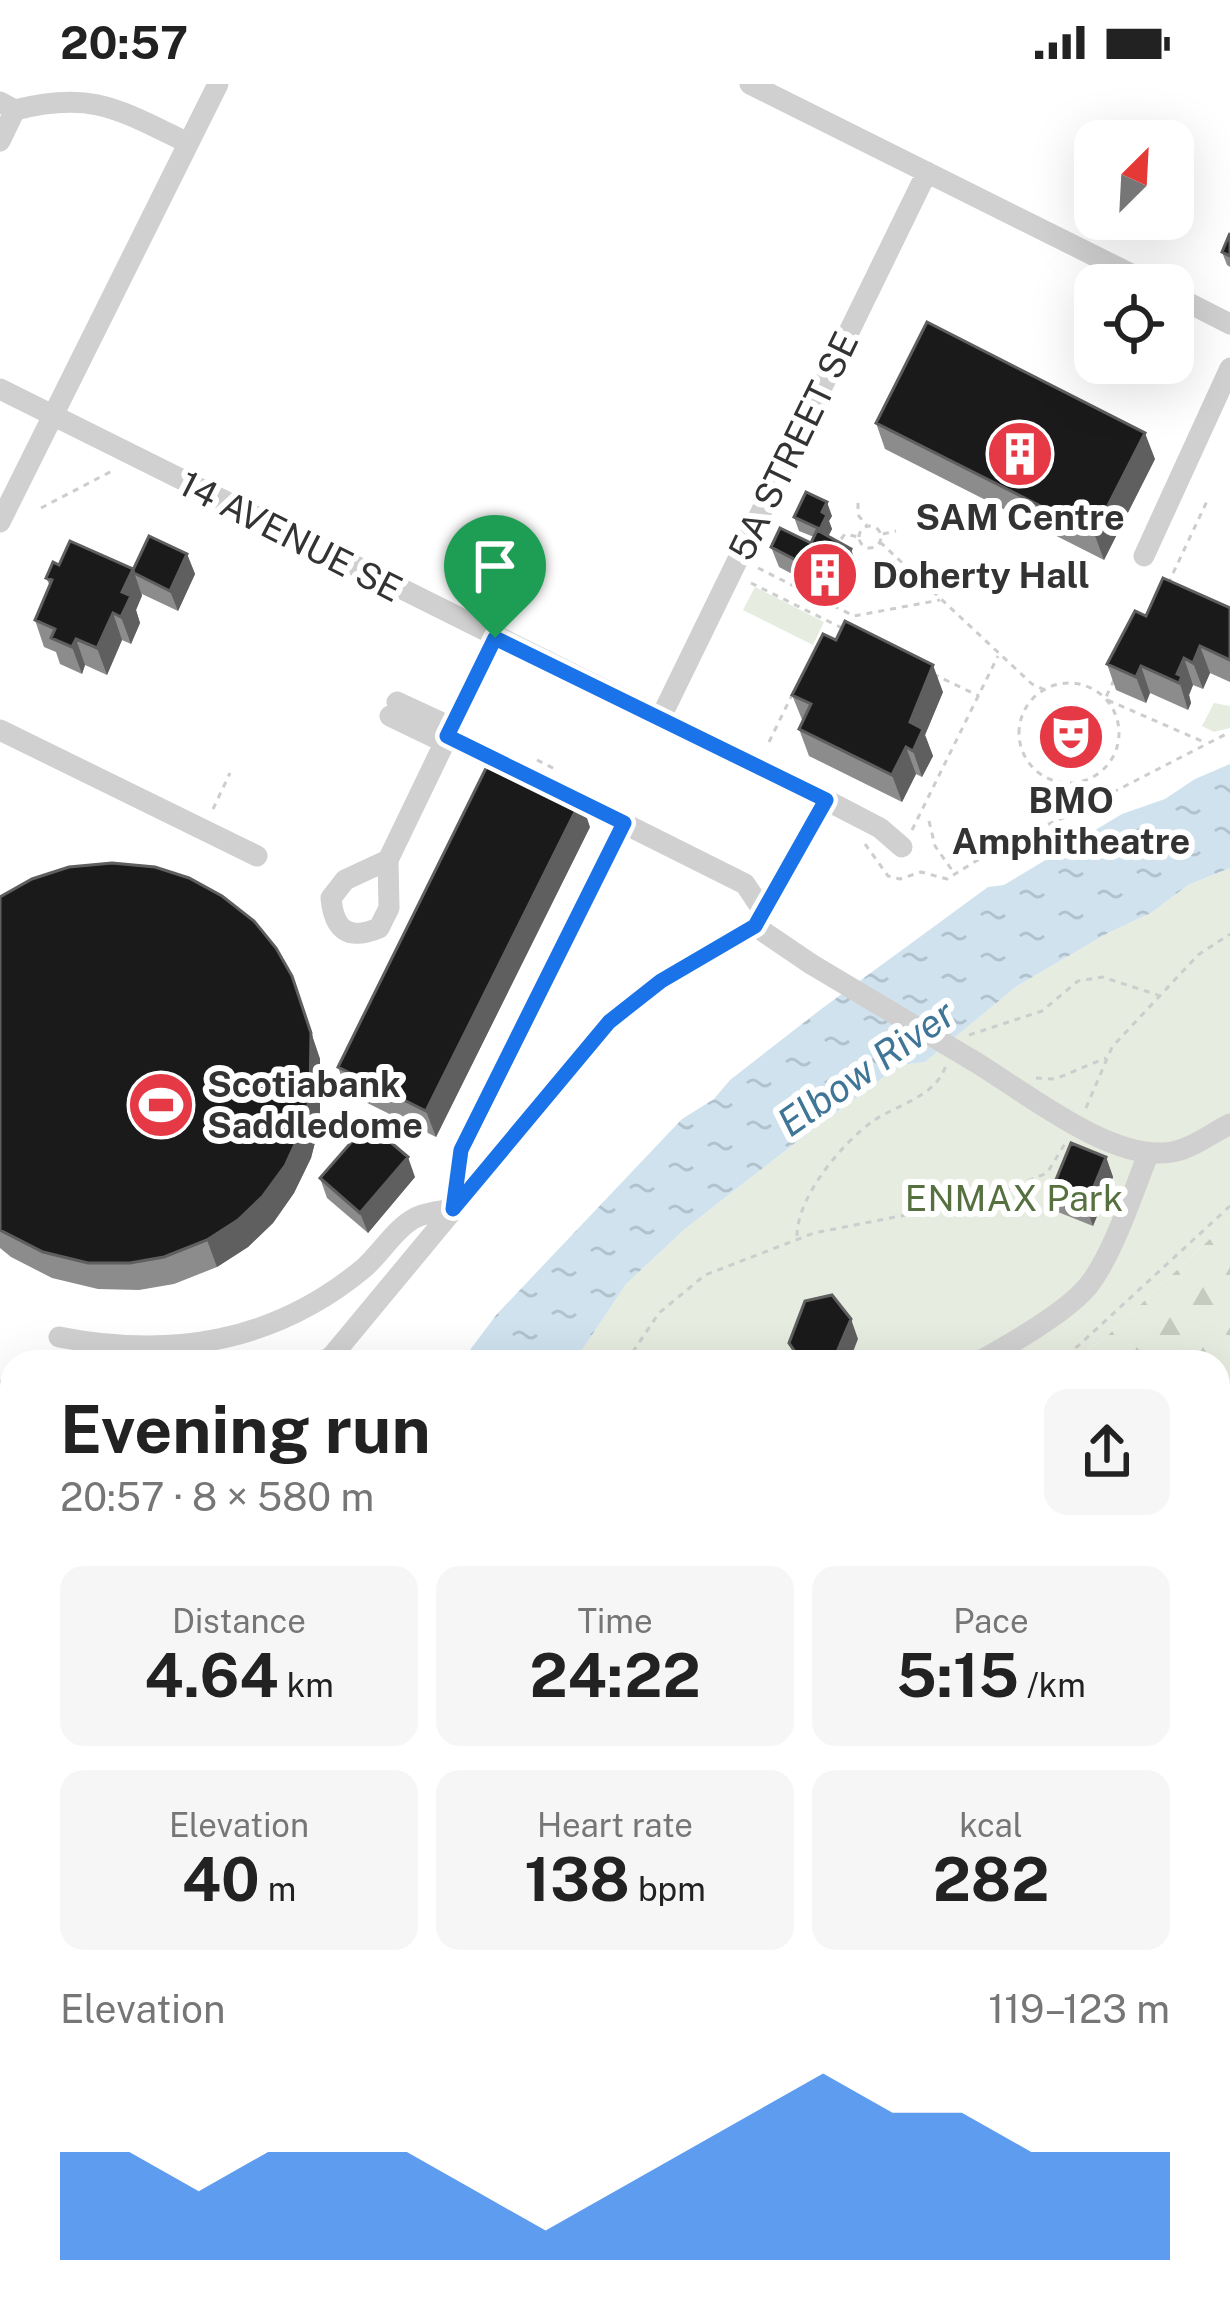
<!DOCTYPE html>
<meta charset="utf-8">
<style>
body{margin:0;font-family:"Public Sans",sans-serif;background:#f6f6f6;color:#222;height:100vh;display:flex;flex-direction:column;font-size:45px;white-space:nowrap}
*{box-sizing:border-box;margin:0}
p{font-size:39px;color:#767676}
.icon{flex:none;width:66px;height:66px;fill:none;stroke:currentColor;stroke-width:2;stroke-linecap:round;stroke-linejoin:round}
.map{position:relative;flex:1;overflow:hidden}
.side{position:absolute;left:0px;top:1266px;width:1230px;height:972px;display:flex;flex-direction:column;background:#fff;border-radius:36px 36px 0 0;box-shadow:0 12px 48px #0002}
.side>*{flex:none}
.needle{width:78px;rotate:24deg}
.buttons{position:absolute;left:1074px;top:36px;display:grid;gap:24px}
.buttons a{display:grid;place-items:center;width:120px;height:120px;border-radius:24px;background:#fff;box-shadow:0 12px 48px #0002;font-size:60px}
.pin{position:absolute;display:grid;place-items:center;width:102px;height:102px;color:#fff;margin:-123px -51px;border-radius:50% 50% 50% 0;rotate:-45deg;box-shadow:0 0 12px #0007}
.pin .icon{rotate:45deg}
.round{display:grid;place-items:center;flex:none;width:126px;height:126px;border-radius:24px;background:#f6f6f6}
.headline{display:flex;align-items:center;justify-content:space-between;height:204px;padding:0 60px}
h1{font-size:66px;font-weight:700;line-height:90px}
.stats{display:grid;grid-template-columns:repeat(3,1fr);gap:18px;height:204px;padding:12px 60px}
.stats div{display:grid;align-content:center;border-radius:24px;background:#f6f6f6;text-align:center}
.stats b{font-size:60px;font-weight:700}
.stats small{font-size:33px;font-weight:400}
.stats p{font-size:33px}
.chart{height:336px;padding:24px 60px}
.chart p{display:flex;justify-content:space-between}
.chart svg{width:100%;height:216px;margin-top:12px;fill:#1a73e8;opacity:.7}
.status{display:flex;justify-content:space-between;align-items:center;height:84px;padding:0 60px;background:#fff;direction:ltr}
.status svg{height:33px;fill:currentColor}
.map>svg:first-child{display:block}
.green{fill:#e6ecdf}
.forest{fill:url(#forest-firs)}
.water{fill:url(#water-ripples)}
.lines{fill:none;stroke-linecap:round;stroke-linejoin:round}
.path{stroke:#cdcdcd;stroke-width:3;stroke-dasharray:6 6;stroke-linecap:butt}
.minor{stroke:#d0d0d0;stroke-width:21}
.minor-bridge{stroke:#d0d0d0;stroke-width:21}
.wall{fill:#8c8c8c}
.shaded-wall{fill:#5f5f5f}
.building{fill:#1a1a1a;stroke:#5f5f5f;stroke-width:3}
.route-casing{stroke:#fff;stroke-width:24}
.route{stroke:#1a73e8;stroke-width:15}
.labels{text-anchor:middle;stroke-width:12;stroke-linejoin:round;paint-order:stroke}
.street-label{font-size:36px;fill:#333;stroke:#fff}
.poi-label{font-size:36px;font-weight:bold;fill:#333;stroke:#fff}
.park-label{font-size:36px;fill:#56703f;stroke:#fff}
.water-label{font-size:39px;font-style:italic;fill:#3f7597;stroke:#fff}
</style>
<div class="status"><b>20:57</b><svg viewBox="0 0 49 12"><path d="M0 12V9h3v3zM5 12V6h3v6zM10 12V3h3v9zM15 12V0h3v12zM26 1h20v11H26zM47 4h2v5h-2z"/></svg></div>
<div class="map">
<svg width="1230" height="2238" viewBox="0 0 1230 2238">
<defs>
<pattern id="forest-firs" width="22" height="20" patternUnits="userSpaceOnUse" patternTransform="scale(3)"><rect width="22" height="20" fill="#e6ecdf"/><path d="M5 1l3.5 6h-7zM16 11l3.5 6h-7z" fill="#c6cbc0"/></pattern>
<pattern id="water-ripples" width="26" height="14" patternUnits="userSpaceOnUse" patternTransform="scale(3)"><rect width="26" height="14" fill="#cfe2ee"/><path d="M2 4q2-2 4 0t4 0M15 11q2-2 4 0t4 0" fill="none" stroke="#b2c2cd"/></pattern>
</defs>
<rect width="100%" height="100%" fill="#fff"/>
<path class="green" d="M755,503L824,538L813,561L743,526Z
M1214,619L1230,622V644L1214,648L1202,642Z
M1230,784V1136L1106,1253L1071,1278H574L626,1200L685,1145L799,1056L900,981L925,978L1017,902L1108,849L1151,829L1188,801Z
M307,2226H355L350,2238H303Z
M485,2226H1204L1209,2238H458Z"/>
<path class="forest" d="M1230,1136V1313L1218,1332V1278H1071L1106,1253Z
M128,2226H265L267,2237L125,2238Z"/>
<path class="water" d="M1230,680V784L1188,801L1151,829L1108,849L1017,902L925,978L900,981L799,1056L685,1145L626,1200L574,1278H461L497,1230L682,1035L714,1015L730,996L820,926L988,803L1004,801L1122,730L1165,715L1195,695Z
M12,2157V2226H41V2234L51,2238H0V2163Z
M62,2226H128L125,2238H58Z"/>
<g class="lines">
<path class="path" d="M858,419V431L867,442
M41,424L112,387
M859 453a11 11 0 1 1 22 0a11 11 0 1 1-22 0Z
M883,450L896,447
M841,455L845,450L859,453
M880,458L1032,600L1043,605
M758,484L854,532L940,516
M751,499L844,545
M1168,500L1208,415
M933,590L979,612
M1114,596L1105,615L1204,658
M1019 649a50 50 0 1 1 100 0a50 50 0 1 1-100 0Z
M769,658L792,611
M537,676L555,685
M213,725L230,689
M929,737L935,762L954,789
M912,746L998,572
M865,760L888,792L900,795L921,788L947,795L1005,759L1065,733L1230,648
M969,951L1042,927L1078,897L1102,893L1158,911
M1036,994L1055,995L1106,974
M1086,1024L1112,963L1198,871L1230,850
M797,1152C797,1113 842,1059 873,1037C898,1020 936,1013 946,981
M626,1278L659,1229L705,1191L814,1149L941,1124L1008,1105L1047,1089L1066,1058
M1056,1278L1078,1262L1230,1122
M1218,1361L1230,1352
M828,2226C854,2238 880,2238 906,2226
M940,2226L947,2238
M144,2238L147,2226
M1007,2238L1037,2226"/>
<path class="minor" d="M750,0L1153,201
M0,18L15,26L0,57
M15,26C92,6 120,26 188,59
M1173,211L1230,240
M0,305L826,716L880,744L902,763
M0,438L218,0
M1144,472L1230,284
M397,618L451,643
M390,632L444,658
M660,635L927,88
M0,646L257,772
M447,652L517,686
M555,705L745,800L763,827
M388,776L345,796L331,814C334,846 348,857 379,844L389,824L388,776L495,554
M758,836L826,716
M972,976C1023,1006 1111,1079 1172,1068C1191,1065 1212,1049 1230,1040
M59,1253C171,1275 274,1259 364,1184C381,1169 397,1142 417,1133C428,1128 442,1127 453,1125L461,1066L624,739
M323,1278L332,1272L609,938L661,897L755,842L811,880
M978,1278C1009,1261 1066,1229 1088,1202C1113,1171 1133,1108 1148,1071
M0,1306L12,1311
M1218,1396L1230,1386
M0,1486L12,1510
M1218,1582L1230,1572
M0,1733L12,1773
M1218,1772L1230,1762
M1218,1847L1230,1874
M3,1980L12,1914
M1218,2199L1230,2226
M364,2238L370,2226
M407,2238L436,2226"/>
<path class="minor-bridge" d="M811,880L972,976"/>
</g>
<path class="wall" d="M1230,149V183L1227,181L1222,168Z
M876,339L1155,375L1104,476L885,365Z
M832,432L829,437L832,445L828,452L858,485L843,517L779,483L771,463L811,459L814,453L799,447L794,433Z
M187,470L195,490L178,527L142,510L136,526L140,539L131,560L122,556L107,591L85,581L82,590L60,580L56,568L44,563L35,536L50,502L46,494L59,481L133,486Z
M1230,524V598L1210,589L1203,605L1193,601L1189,611L1191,619L1188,626L1150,609L1146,619L1116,606L1107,580L1146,532Z
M943,608L925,651L933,672L922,693L916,690L902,718L809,672L799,645L803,638L792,611Z
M590,743L436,1053L347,1009L338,983Z
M0,813L292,892L320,975V1039L311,1074L294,1109L273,1139L248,1163L217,1183L174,1200L139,1206L98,1205L52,1194L11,1173L0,1164Z
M1106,1073L1113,1093L1093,1142L1058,1128L1051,1108Z
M415,1093L368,1149L327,1114L320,1094Z
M1218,1434L1230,1437V1486L1218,1473Z
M1230,1639V1693L1218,1679V1646Z
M1230,1901V1935L1223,1938L1218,1926Z
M1219,1967L1230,1997V2120L1218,2089Z"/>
<path class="shaded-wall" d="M1145,349L1155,375L1104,476L1094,449Z
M827,418L832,432L829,437L832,445L825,459L820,445L822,428Z
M851,465L858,485L843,517L836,497Z
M187,470L195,490L178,527L170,507Z
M133,485L142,512L136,526L140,539L131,560L121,533L122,508Z
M113,529L122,556L107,591L97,564Z
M76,555L85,581L82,590L72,563Z
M1200,562L1210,589L1203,605L1193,579Z
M1184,574L1193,601L1189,611L1191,619L1188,626L1177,590Z
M933,581L943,608L925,651L933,672L922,693L913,667L910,638Z
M1141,582L1150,609L1146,619L1136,593Z
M906,663L916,690L902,718L892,691Z
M581,716L590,743L436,1053L426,1027Z
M292,892L320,975V1039L311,1074L294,1109L273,1139L248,1163L217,1183L207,1156Z
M408,1073L415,1093L368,1149L360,1129Z
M1106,1073L1113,1093L1093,1142L1086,1122Z
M851,1235L858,1255L849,1278H834Z
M1225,1689L1230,1703L1218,1713V1695Z"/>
<path class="building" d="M1230,149V172L1222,168Z
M927,238L1145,349L1094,449L876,339Z
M806,408L827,418L822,428L827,431L820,445L794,433Z
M780,444L811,459L817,446L851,465L836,497L771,463Z
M149,452L187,470L170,507L134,489L133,486Z
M70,457L133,485L122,508L131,512L121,533L113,529L97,564L76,555L72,563L51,554L55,545L35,536L52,496L46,494L53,478L59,481Z
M1163,494L1230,524V576L1200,562L1193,579L1184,574L1177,590L1182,592L1179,599L1141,582L1136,593L1107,580L1135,527L1146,532Z
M845,537L933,581L910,638L923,645L913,667L906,663L892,691L799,645L811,620L792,611L823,550L836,556Z
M492,672L581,716L426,1027L338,983Z
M112,779L155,783L189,794L222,812L254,837L276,864L292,892L311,949L310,1013L301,1047L285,1082L263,1112L238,1136L207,1156L164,1173L130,1179H88L43,1168L0,1146V813L32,795L69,783Z
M368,1039L408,1073L360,1129L320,1094Z
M1071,1059L1106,1073L1086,1122L1051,1108Z
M832,1211L851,1235L833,1277L802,1278L789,1259L805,1217Z
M1223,1429L1230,1437V1478L1218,1465V1434Z
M1228,1637L1230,1639V1680L1228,1682L1218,1671V1657L1222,1654L1218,1650V1646Z
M1218,1682L1225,1689L1218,1695Z
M1230,1814V1843L1219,1818Z
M1230,1901V1927L1221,1931L1218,1925V1906Z
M1230,1936V1952L1227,1953L1222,1939Z
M1218,1967L1230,1997V2007L1218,2012Z
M1228,2020L1230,2025V2057L1218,2062V2024Z
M1230,2066V2109L1228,2110L1218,2086V2071Z
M702,2226H790L795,2238H700L696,2229Z"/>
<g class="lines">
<defs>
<path id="route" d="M495,554L826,716L755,842L661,897L609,938L453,1125L461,1066L624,739L447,652Z"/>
</defs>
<use href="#route" class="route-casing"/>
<use href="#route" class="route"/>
</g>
<defs>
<symbol id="building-disc" viewBox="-11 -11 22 22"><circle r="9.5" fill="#e63946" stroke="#fff"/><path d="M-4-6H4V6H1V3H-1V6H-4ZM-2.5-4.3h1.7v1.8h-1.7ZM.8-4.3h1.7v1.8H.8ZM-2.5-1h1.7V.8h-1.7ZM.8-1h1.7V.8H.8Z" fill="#fff"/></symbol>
<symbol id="theatre-disc" viewBox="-11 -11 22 22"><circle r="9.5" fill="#e63946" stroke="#fff"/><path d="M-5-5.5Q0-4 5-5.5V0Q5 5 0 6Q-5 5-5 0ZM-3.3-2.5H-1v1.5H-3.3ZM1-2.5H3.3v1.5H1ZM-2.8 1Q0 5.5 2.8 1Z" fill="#fff"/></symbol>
<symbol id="stadium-disc" viewBox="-11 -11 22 22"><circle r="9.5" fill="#e63946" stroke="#fff"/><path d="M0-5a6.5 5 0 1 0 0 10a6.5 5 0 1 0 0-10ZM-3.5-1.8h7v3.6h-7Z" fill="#fff"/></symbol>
</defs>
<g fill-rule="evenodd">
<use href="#building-disc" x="982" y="332" width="76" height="76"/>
<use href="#building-disc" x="787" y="453" width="76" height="76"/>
<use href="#theatre-disc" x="1033" y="615" width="76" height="76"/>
<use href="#stadium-disc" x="123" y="983" width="76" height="76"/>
</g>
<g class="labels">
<g class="street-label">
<text transform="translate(793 362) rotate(-64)" y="13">5A STREET SE</text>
<text transform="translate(291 452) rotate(27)" y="13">14 AVENUE SE</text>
</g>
<g class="poi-label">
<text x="1020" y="446">SAM Centre</text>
<text x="872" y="504" text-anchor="start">Doherty Hall</text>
<text x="1071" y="729">BMO<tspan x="1071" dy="41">Amphitheatre</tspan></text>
<text x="207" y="1013" text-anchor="start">Scotiabank<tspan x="207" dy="41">Saddledome</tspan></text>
</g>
<g class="park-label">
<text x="1014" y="1127">ENMAX Park</text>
</g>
<g class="water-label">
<text transform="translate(866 984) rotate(-35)" y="14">Elbow River</text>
</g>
</g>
</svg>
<div class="buttons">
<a><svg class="needle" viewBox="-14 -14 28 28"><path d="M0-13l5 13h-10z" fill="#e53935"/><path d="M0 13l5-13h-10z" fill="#767676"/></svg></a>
<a><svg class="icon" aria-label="locate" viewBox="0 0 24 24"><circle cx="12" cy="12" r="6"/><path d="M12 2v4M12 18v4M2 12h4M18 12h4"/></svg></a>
</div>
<div class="pin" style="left:495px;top:554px;background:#1e9e55"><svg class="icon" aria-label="arrive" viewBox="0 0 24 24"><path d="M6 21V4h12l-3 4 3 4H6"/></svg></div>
<section class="side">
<div class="headline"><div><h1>Evening run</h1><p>20:57 · 8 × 580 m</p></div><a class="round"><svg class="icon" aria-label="share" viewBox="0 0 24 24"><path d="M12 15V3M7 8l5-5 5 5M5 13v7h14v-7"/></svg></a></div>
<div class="stats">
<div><p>Distance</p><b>4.64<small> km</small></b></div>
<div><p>Time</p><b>24:22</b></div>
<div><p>Pace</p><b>5:15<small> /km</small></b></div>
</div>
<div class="stats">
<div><p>Elevation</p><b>40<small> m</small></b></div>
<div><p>Heart rate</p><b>138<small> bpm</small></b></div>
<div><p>kcal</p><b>282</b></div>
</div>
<div class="chart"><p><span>Elevation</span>119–123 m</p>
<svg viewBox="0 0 160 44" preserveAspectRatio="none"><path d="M0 44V22L10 22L20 30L30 22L40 22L50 22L60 30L70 38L80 30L90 22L100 14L110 6L120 14L130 14L140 22L150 22L160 22V44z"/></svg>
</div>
</section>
</div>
